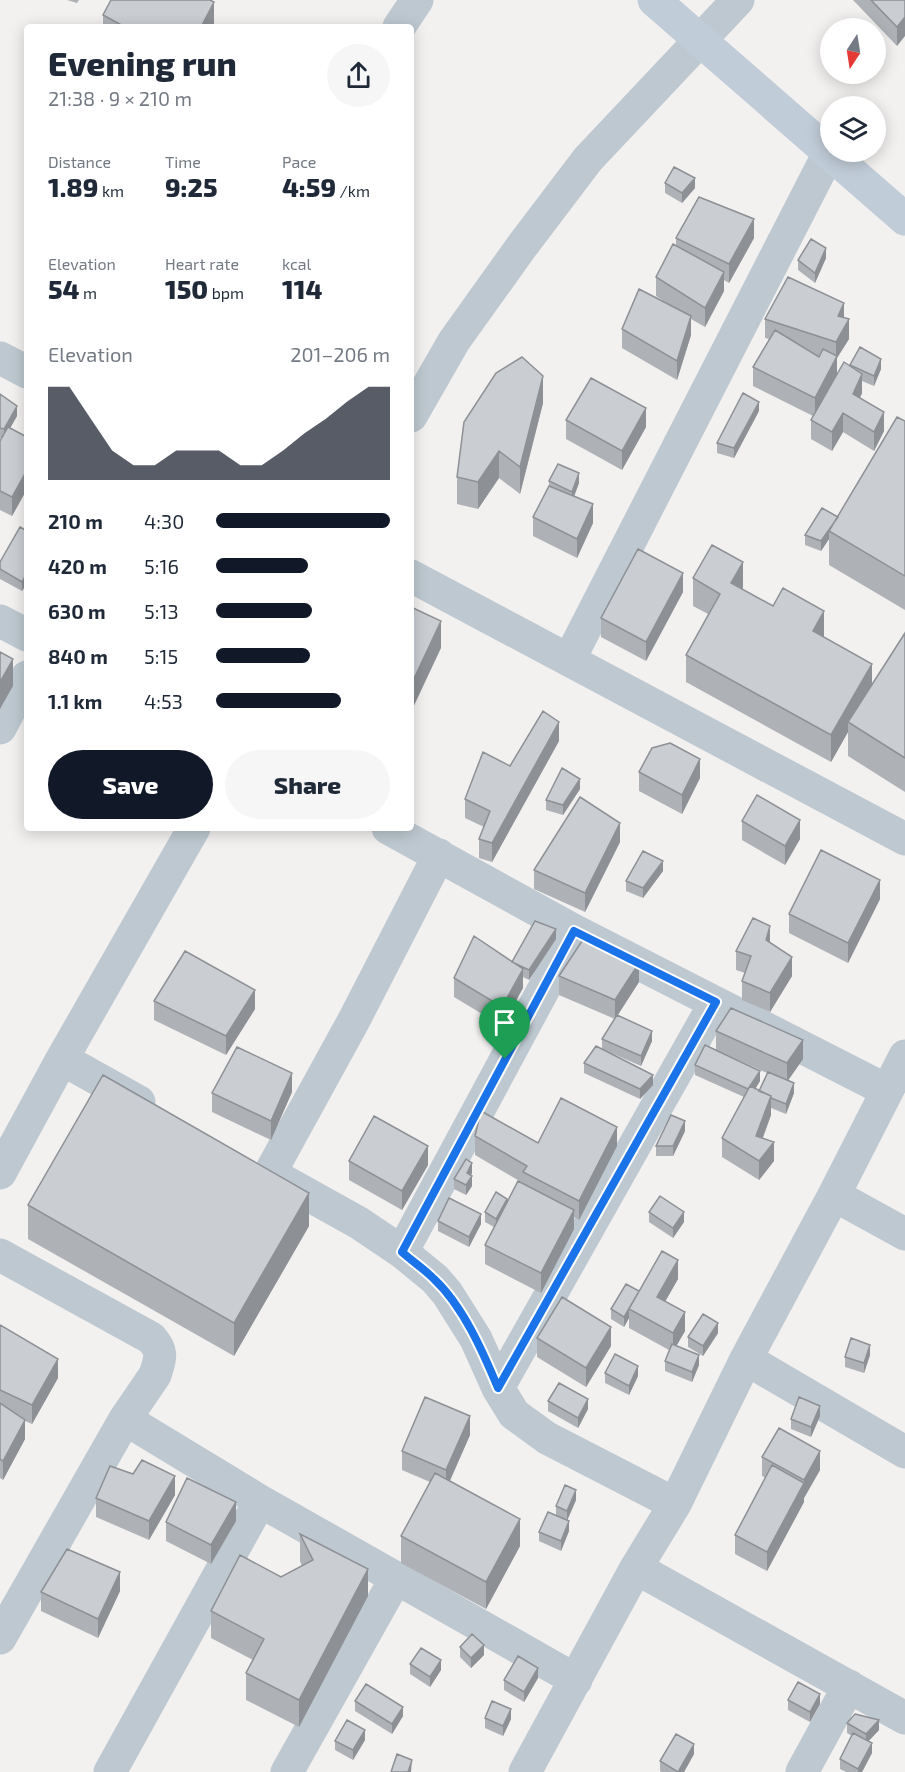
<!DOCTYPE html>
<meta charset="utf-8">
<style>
body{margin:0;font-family:"Exo 2",sans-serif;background:#f6f6f7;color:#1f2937;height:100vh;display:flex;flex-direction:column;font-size:22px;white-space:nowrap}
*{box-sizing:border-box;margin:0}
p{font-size:20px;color:#747a83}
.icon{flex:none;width:33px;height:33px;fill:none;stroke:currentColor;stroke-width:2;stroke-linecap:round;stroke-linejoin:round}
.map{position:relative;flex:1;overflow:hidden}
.panel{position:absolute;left:24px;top:24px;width:390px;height:807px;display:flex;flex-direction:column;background:#fff;border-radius:6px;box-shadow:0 3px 15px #0003}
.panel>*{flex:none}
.needle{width:39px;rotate:192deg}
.buttons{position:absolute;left:820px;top:18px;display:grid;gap:12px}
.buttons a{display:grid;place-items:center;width:66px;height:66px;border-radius:50%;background:#fff;box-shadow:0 3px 15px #0003;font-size:30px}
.pin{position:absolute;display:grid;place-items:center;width:51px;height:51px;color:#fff;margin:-62px -26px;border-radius:50% 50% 50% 0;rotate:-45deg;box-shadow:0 0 6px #0007}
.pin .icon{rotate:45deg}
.round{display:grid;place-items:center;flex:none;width:63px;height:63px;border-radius:32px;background:#f6f6f7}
.headline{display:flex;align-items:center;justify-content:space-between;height:102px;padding:0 24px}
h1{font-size:33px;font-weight:800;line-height:45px}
.metrics{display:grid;grid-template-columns:repeat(3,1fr);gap:9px;height:102px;padding:6px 24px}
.metrics div{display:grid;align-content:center}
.metrics b{font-size:26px;font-weight:800}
.metrics small{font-size:16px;font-weight:400}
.metrics p{font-size:16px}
.chart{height:168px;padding:12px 24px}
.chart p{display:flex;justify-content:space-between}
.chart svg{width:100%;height:108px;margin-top:6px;fill:#111827;opacity:.7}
.action{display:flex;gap:12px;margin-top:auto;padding:12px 24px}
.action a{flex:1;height:69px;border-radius:36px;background:#111827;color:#fff;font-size:24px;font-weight:800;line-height:69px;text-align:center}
.action a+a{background:#f6f6f7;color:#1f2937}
ul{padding:0 24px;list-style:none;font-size:20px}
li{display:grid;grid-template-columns:96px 72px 1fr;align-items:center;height:45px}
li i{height:15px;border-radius:8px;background:#111827}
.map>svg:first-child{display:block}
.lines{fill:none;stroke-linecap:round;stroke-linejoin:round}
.street{stroke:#bdc8d0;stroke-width:33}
.secondary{stroke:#c0ccd8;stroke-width:33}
.wall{fill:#aeb1b5}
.shaded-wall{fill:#8d9094}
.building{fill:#caced3;stroke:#8d9094;stroke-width:1.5}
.route-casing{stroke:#fff;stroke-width:12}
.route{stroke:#1a73e8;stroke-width:8}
</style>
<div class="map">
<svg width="905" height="1772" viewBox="0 0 905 1772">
<rect width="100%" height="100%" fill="#f3f0f0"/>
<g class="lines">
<path class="street" d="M399,27L417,0
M0,358L27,372
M411,416L454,341L522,246L588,159L738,0
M411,576L905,839
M0,621L27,635
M569,660L829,153
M0,728L27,677
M388,828L575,931L886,1090
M62,1059L139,1102
M0,1173L62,1059L194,828
M270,1173L354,1020L439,855
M271,1174L359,1223L402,1252L435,1279L447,1293L476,1339L498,1388L514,1414L547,1438L675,1504
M834,1195L905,1234
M402,1252L575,931
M0,1255L151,1338C164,1352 160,1359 155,1375L125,1419L260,1501L110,1772
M746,1359L905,1452
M498,1388L715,1003
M260,1501L576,1680
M636,1568L905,1718
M0,1638L125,1419
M287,1772L396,1578
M525,1772L636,1568L675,1504L746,1359L834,1195L905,1056
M802,1772L849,1686"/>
<path class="secondary" d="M654,0L905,219"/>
</g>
<path class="wall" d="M67,0H79L77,3Z
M853,0H905L897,46Z
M103,15L214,27H103Z
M665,183L695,188L682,203L665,193Z
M676,238H754L729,283L724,280V291L705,327L691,319V335L677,380L622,348V329L665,302L656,296V277L676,246Z
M826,258L815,283L798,270V260Z
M844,318L849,339L837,358V374L850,366L881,369L874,386L862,381V393L860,398L884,431L874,451L843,432L832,451L811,439V420L813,416L753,386V367L769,339L765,338V319Z
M0,394L17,416L10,428L27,437V489L12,516L0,510V441L2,438H0Z
M543,403L520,494L499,478L478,509L457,504V477Z
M759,411L734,458L717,453V443Z
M566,420L646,427L622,470L566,439Z
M905,421V610L829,565V539L821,551L805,545V535L838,517Z
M549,481L579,483L574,496L593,523L577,558L533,536V517L549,487Z
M27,531V583L22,591L0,579V562Z
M693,578L743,589L824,637L872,685L905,633V792L848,756V732L831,762L686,682V655L708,614L693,606Z
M683,592L646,661L601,637V618Z
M559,741L492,862L479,858V839L484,827L465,818V799L510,766Z
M639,772L700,778L682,814L639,791Z
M580,789L563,815L546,810V800Z
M742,821L800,839L785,865L742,840Z
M620,842L585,912L534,889V870Z
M663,871L643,898L626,891V881Z
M880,899L848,963L789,933V914Z
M556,939L529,980L523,977V988L502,1026L454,997V978L512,962Z
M770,943L792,976L770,1012L742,1000V981L745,973L736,970V951Z
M559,976L639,982L618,1015L652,1041L641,1066L602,1049V1039L615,1019L559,995Z
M154,1001L255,1009L226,1055L154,1020Z
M716,1031L803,1059L788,1080L794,1093L786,1114L771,1108V1115L763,1138L774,1161L759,1180L722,1157V1138L744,1097L695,1075V1065L760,1081L755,1089L759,1091L767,1073L716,1050Z
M584,1063L653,1085L640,1099L584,1073Z
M292,1092L271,1140L212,1112V1093Z
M685,1131L673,1156H656V1146Z
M475,1136L538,1143L617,1146L579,1220L574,1217V1229L541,1293L485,1264V1245L494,1227L485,1222V1212L507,1202L523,1183L475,1155Z
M349,1161L428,1165L402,1210L349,1180Z
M472,1173L471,1175L472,1186L466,1195L454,1189V1179Z
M28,1205L309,1226L234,1356L28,1239Z
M649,1212L684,1222L673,1238L649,1222Z
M438,1221L481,1224L469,1247L438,1231Z
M678,1279L665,1301L685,1331L676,1346L699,1365L692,1382L665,1371V1361L669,1350L629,1328V1318L624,1327L611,1319V1309L639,1292Z
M0,1325L58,1378L32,1424L25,1421V1439L3,1480L0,1478Z
M718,1333L703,1356L688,1347V1337Z
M537,1338L611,1346L586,1387L537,1357Z
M870,1355L864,1373L845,1367V1357Z
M605,1373L638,1376L629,1395L605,1383Z
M548,1401L588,1409L578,1428L548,1411Z
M820,1416L811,1437L791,1429V1419Z
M470,1435L450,1481L520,1546L486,1609L401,1563V1536L430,1482L402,1470V1451Z
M762,1457L820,1470L804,1498V1502L767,1571L735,1554V1535L766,1478L762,1476Z
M175,1495L149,1540L96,1517V1498Z
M576,1500L567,1520L569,1531L561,1551L539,1541V1532L556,1515V1506Z
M236,1521L211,1564L166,1541V1522Z
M300,1534L368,1596L299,1727L246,1700V1673L253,1660L211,1638V1611L302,1566L300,1561Z
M120,1591L98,1638L41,1611V1592Z
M460,1647L484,1655L471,1668L460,1657Z
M410,1664L441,1670L430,1687L410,1674Z
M538,1678L524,1702L504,1690V1680Z
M788,1700L820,1704L810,1722L788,1710Z
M355,1701L403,1716L392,1734L355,1711Z
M485,1718L511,1719L503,1736L485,1728Z
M847,1723L879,1730L868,1741L872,1753L862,1772H846L840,1769V1759L852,1736L847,1733Z
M365,1740L353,1760L335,1750V1741Z
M694,1754L684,1772H661L660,1771V1761Z"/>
<path class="shaded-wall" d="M214,2V27H201Z
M905,17V36L897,46V27Z
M695,178V188L682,203V193Z
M754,219V238L729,283V264Z
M826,248V258L815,283V273Z
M724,272V291L705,327V308Z
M844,303V322L838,316Z
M691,316V335L677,380V361Z
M849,319V339L837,358V375L815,417V398L836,359V342Z
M881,359V369L874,386V376Z
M862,374V393L853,413V394Z
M543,376V403L520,494V467Z
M759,402V411L734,458V448Z
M17,406V416L4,439V429Z
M646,408V427L622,470V451Z
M884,412V431L874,451V432Z
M843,413V432L832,451V432Z
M499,451V478L478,509V482Z
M27,470V489L12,516V497Z
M579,473V483L572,502V492Z
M593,504V523L577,558V539Z
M838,517L829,531V539L821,551V541Z
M743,562V589L731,583Z
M27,573V583L22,591V582Z
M683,573V592L646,661V642Z
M824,611V638L813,631Z
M441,621V648L411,712V685Z
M13,659V686L0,709V682Z
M872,664V691L848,722V732L831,762V735Z
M559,722V741L492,862V843Z
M700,759V778L682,814V795Z
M580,779V789L563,815V805Z
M800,820V839L785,865V846Z
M620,823V842L585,912V893Z
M663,861V871L643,898V888Z
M880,880V899L848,963V943Z
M770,926V945L766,940Z
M556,929V939L529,980V970Z
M792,957V976L770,1012V993Z
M639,963V982L615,1019V1000Z
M523,969V988L502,1026V1007Z
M255,990V1009L226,1055V1036Z
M652,1031V1041L641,1066V1056Z
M803,1040V1059L787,1082V1063Z
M760,1071V1081L749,1099V1089Z
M292,1073V1092L271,1140V1121Z
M653,1075V1085L640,1099V1089Z
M794,1083V1093L786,1114V1104Z
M771,1096V1115L756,1155V1136Z
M685,1121V1131L673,1156V1146Z
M617,1127V1146L579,1220V1201Z
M774,1142V1161L759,1180V1161Z
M428,1146V1165L402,1210V1191Z
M472,1163V1173L467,1183V1173Z
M472,1176V1186L466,1195V1185Z
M309,1193V1226L234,1356V1323Z
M507,1199V1209L496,1229V1219Z
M574,1210V1229L541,1293V1273Z
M684,1212V1222L673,1238V1228Z
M481,1214V1224L469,1247V1237Z
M678,1260V1279L657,1316V1297Z
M639,1291L629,1309V1318L624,1327V1317Z
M685,1312V1331L673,1352V1333Z
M718,1323V1333L703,1356V1346Z
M611,1327V1346L586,1387V1368Z
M870,1345V1355L864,1373V1363Z
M699,1355V1365L692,1382V1372Z
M58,1359V1378L32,1424V1405Z
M638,1366V1376L629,1395V1386Z
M588,1399V1409L578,1428V1418Z
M820,1406V1416L811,1437V1427Z
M470,1416V1435L446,1489V1470Z
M25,1420V1439L3,1480V1461Z
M820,1451V1470L804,1498V1502L767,1571V1552L804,1484V1480Z
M175,1476V1495L149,1540V1521Z
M576,1490V1500L567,1521V1511Z
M236,1502V1521L211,1564V1545Z
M520,1519V1546L486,1609V1582Z
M569,1521V1531L561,1551V1541Z
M368,1569V1596L299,1727V1700Z
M120,1572V1591L98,1638V1619Z
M484,1645V1655L471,1668V1658Z
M441,1660V1670L430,1687V1677Z
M538,1668V1678L524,1702V1692Z
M820,1694V1704L810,1722V1712Z
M403,1707V1716L392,1734V1724Z
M511,1709V1719L503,1736V1726Z
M879,1720V1730L866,1744V1734Z
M365,1730V1740L353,1760V1750Z
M872,1743V1753L862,1772H858V1769Z
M694,1744V1754L684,1772H678Z
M412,1760L411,1772H408Z"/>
<path class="building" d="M111,0H210L214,2L201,27H125L103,15Z
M871,0H905V17L897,27Z
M674,167L695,178L682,193L665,183Z
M699,197L754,219L729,264L676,238Z
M811,239L826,248L815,273L798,260Z
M673,244L724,272L705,308L656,277Z
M788,277L844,303L838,316L849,319L836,342L765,319Z
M639,289L691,316L677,361L622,329Z
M775,330L819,357L823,349L837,356L815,398L753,367Z
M860,347L881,359L874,376L850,365Z
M522,357L543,376L520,467L499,451L478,482L457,477L464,422L496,373Z
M844,362L862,374L853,394L884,412L874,432L843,413L832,432L811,420Z
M591,378L646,408L622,451L566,420Z
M743,393L759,402L734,448L717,443Z
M0,394L17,406L4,429L0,428Z
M897,417L905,421V576L829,531Z
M8,427L27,437V470L12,497L0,491V441Z
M558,464L579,473L572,492L549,481Z
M549,486L593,504L577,539L533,517Z
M822,508L838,517L821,541L805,535Z
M20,527L27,531V573L22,582L0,569V562Z
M712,545L743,562L731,583L773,606L783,588L824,611L813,631L872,664L831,735L686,655L720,594L693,578Z
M638,549L683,573L646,642L601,618Z
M411,607L441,621L411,685Z
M905,633V758L848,722Z
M0,652L13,659L0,682Z
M543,711L559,722L492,843L479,839L490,811L465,799L483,752L510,766Z
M670,743L700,759L682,795L639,772L652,748Z
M562,768L580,779L563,805L546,800Z
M757,795L800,820L785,846L742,821Z
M580,797L620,823L585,893L534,870Z
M821,850L880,880L848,943L789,914Z
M643,851L663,861L643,888L626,881Z
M753,918L770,926L766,940L792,957L770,993L742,981L751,956L736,951Z
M535,921L556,929L529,970L512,962Z
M474,936L523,969L502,1007L454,978Z
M584,938L639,963L615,1000L559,976Z
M185,951L255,990L226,1036L154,1001Z
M731,1008L803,1040L787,1063L716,1031Z
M617,1015L652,1031L641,1056L602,1039Z
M705,1045L760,1071L748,1089L695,1065Z
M596,1046L653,1075L640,1089L584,1063Z
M237,1047L292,1073L271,1121L212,1093Z
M768,1072L794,1083L786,1104L771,1098V1096L759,1091Z
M103,1075L309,1193L234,1323L28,1205Z
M750,1086L771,1096L756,1136L774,1142L759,1161L722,1138Z
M561,1098L617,1127L579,1201L523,1172L527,1166L475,1136L481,1111L538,1143Z
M671,1115L685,1121L673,1146H656Z
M374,1116L428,1146L402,1191L349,1161Z
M466,1159L472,1163L467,1173L472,1176L466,1185L454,1179Z
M518,1181L574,1210L541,1273L485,1245Z
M496,1192L507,1199L496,1219L485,1212Z
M660,1196L684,1212L673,1228L649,1212Z
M449,1198L481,1214L469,1237L438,1221Z
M662,1251L678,1260L657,1297L685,1312L673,1333L629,1309Z
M626,1284L639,1291L624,1317L611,1309Z
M562,1297L611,1327L586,1368L537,1338Z
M703,1314L718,1323L703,1346L688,1337Z
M0,1325L58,1359L32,1405L0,1390Z
M851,1338L870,1345L864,1363L845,1357Z
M672,1344L699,1355L692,1372L665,1361Z
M615,1354L638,1366L629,1386L605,1373Z
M559,1383L588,1399L578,1418L548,1401Z
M425,1397L470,1416L446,1470L402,1451Z
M799,1397L820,1406L811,1427L791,1419Z
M0,1403L25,1420L3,1461L0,1459Z
M779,1428L820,1451L804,1480L762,1457Z
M142,1460L175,1476L149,1521L96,1498L110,1466L133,1474Z
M772,1465L804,1483L767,1552L735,1535Z
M435,1473L520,1519L486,1582L401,1536Z
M187,1478L236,1502L211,1545L166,1522Z
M565,1485L576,1490L567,1511L556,1506Z
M548,1512L569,1521L561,1541L539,1532Z
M300,1534L368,1569L299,1700L246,1673L264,1639L211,1611L240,1555L281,1577L313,1560Z
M67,1549L120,1572L98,1619L41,1592Z
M472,1634L484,1645L471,1658L460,1647Z
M421,1648L441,1660L430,1677L410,1664Z
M518,1656L538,1668L524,1692L504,1680Z
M798,1682L820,1694L810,1712L788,1700Z
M366,1684L403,1707L392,1724L355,1701Z
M492,1701L511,1709L503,1726L485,1718Z
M855,1714L879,1720L866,1734L847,1723Z
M347,1720L365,1730L353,1750L335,1741Z
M853,1733L872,1743L858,1769L840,1759Z
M676,1734L694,1744L678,1772L660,1761Z
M397,1754L412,1760L408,1772H391Z"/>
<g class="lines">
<defs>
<path id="route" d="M574,931L716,1002L498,1388C483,1352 463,1306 434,1279C424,1269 412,1261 402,1252Z"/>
</defs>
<use href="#route" class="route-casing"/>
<use href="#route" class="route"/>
</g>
</svg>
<div class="buttons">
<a><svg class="needle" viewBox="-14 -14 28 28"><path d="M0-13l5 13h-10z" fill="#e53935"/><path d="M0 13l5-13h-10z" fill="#747a83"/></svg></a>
<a><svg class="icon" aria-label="layers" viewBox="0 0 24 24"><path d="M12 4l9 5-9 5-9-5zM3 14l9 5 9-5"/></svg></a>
</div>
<div class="pin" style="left:505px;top:1059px;background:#1e9e55"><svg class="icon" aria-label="arrive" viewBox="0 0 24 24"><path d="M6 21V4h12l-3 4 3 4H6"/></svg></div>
<section class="panel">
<div class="headline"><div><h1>Evening run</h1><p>21:38 · 9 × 210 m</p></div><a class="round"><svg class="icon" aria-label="share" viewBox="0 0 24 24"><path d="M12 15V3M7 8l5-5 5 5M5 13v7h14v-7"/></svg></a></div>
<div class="metrics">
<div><p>Distance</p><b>1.89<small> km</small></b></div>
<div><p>Time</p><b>9:25</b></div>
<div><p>Pace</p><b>4:59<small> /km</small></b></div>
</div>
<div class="metrics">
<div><p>Elevation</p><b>54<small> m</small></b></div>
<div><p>Heart rate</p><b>150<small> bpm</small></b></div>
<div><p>kcal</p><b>114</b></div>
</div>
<div class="chart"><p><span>Elevation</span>201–206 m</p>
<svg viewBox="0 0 160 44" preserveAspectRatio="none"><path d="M0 44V6L10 6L20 19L30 32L40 38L50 38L60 32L70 32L80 32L90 38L100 38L110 32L120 25L130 19L140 12L150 6L160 6V44z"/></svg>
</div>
<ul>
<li><b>210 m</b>4:30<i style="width:100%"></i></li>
<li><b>420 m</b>5:16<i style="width:53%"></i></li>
<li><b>630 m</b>5:13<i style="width:55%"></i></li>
<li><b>840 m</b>5:15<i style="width:54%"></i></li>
<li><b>1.1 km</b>4:53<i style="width:72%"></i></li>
</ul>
<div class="action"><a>Save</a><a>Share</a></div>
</section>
</div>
